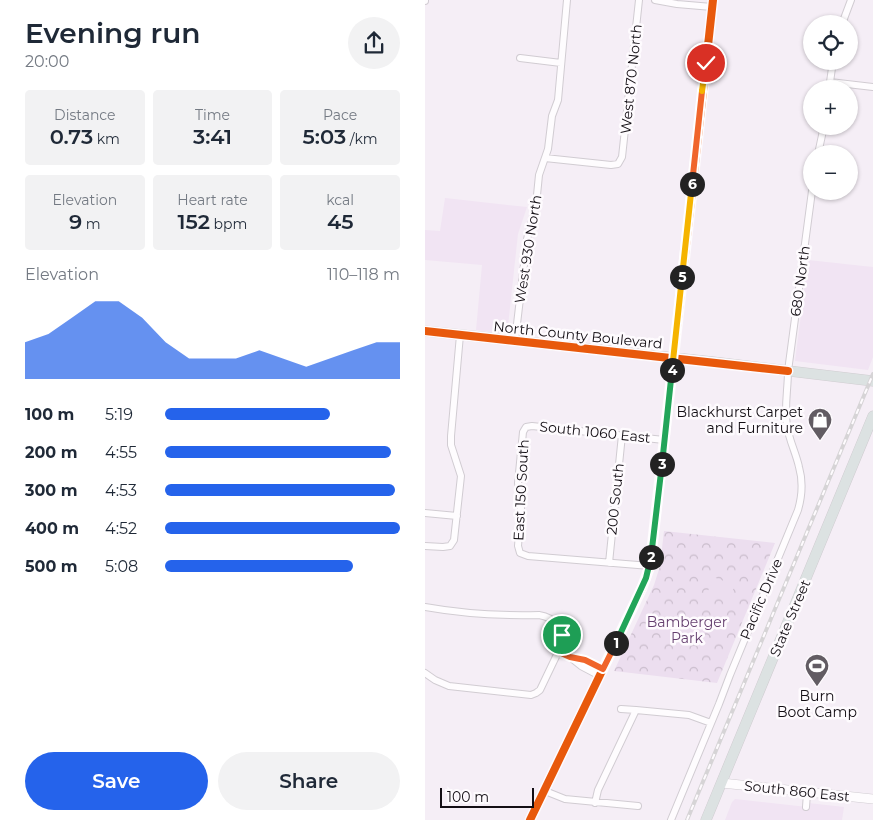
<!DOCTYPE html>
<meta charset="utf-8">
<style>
body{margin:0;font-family:Montserrat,sans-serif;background:#f2f2f3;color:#1f2937;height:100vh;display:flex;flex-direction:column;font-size:19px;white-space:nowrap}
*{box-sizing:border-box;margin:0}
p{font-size:16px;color:#747a83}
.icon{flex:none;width:28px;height:28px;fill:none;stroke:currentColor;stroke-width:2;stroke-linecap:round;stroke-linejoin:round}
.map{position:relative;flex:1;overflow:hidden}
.details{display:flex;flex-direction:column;background:#fff;width:425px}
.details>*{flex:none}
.fabs{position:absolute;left:378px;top:15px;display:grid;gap:10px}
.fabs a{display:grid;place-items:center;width:55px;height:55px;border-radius:50%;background:#fff;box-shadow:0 1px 4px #0004;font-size:25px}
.scale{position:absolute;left:15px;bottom:12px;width:94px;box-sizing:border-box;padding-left:5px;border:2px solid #130e14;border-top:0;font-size:14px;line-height:18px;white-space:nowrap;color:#130e14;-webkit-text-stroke:4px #fefbfe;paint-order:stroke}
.pin{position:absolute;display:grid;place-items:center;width:42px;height:42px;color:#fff;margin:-21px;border:2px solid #fff;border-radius:50%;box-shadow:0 1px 5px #0007}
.km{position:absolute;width:25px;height:25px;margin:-12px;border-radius:50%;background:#222;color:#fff;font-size:14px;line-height:25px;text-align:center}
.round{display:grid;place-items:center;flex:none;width:52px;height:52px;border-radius:26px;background:#f2f2f3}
.head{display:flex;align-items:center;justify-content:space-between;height:85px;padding:0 25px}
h1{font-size:28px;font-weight:600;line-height:38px}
.figures{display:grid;grid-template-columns:repeat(3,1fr);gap:8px;height:85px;padding:5px 25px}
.figures div{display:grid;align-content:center;border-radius:5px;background:#f2f2f3;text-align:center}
.figures b{font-size:21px;font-weight:600}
.figures small{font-size:14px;font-weight:400}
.figures p{font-size:14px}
.chart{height:140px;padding:10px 25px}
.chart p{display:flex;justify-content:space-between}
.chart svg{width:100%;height:90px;margin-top:5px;fill:#2563eb;opacity:.7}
.cta{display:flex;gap:10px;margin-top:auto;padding:10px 25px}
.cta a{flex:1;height:58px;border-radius:30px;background:#2563eb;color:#fff;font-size:20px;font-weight:600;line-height:58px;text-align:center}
.cta a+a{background:#f2f2f3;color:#1f2937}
ul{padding:0 25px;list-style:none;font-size:16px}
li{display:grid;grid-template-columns:80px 60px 1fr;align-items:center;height:38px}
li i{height:12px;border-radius:6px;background:#2563eb}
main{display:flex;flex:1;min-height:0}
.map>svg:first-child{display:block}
.built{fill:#f1e4f3}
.park{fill:url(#park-crowns)}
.garden{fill:#ecdeef}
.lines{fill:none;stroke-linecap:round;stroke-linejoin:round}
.street-casing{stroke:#d1ccd2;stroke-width:8}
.secondary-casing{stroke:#d1ccd2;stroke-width:10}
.primary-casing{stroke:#d0cdd1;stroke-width:11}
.street{stroke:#fefcfe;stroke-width:6}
.secondary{stroke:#fefcfe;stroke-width:9}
.primary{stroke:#dce2e2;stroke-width:10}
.rail-casing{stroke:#d6d4d6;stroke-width:4}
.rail{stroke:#fefbfe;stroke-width:2;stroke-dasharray:5.5;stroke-linecap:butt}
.cycleway-casing{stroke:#fefbfe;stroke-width:11}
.cycleway{stroke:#e8590c;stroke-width:8}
.split-1-casing{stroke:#fff;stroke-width:10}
.split-2-casing{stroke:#fff;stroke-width:10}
.split-3-casing{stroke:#fff;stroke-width:10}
.split-4-casing{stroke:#fff;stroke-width:10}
.split-5-casing{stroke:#fff;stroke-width:10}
.split-6-casing{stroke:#fff;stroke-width:10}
.split-7-casing{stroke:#fff;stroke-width:10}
.split-8-casing{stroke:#fff;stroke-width:10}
.split-1{stroke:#f0652b;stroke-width:6}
.split-2{stroke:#22a559;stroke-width:6}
.split-3{stroke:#22a559;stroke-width:6}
.split-4{stroke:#22a559;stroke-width:6}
.split-5{stroke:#f5b400;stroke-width:6}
.split-6{stroke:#f5b400;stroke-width:6}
.split-7{stroke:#f0652b;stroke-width:6}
.split-8{stroke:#f5b400;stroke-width:6}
.labels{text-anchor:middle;stroke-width:5;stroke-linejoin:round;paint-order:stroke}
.street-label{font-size:14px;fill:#130e14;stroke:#fefbfe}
.poi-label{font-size:14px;fill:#130e14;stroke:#fefbfe;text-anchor:end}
.park-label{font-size:14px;fill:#653f6f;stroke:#fefbfe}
</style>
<main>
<section class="details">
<div class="head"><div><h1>Evening run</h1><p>20:00</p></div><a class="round"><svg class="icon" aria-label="share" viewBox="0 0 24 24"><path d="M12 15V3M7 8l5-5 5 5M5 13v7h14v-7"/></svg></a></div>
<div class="figures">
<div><p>Distance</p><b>0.73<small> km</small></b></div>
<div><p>Time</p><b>3:41</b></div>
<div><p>Pace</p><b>5:03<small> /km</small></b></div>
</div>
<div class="figures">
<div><p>Elevation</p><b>9<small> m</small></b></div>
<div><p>Heart rate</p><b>152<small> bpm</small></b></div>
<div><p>kcal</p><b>45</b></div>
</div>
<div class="chart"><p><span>Elevation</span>110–118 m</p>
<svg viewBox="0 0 160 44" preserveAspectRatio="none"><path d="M0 44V26L10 22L20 14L30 6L40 6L50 14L60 26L70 34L80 34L90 34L100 30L110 34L120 38L130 34L140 30L150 26L160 26V44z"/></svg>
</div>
<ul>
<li><b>100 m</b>5:19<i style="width:70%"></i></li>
<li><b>200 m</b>4:55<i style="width:96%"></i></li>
<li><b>300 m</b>4:53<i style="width:98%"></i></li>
<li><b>400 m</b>4:52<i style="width:100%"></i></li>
<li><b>500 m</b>5:08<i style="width:80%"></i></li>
</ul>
<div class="cta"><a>Save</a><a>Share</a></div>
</section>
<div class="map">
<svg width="448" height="820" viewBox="0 0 448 820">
<defs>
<pattern id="park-crowns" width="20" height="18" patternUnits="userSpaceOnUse" patternTransform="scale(1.25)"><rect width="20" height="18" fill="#ecdeef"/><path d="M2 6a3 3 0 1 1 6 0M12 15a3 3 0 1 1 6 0" fill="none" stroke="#cabdcc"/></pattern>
</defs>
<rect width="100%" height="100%" fill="#f5eef6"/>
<path class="built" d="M20,198L102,207L93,234L82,335L51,330L57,265L0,260V230L15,231Z
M383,260L448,267V357L443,370L370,361Z
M310,799L382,807L383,803L419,807L417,820H300L307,802Z"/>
<path class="park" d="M239,531L350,543L292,683L189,671L229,585L235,566Z"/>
<path class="garden" d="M288,577L310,585L303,602L282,594Z"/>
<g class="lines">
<defs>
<path id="street" d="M230,0L252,4L287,7
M0,1V0
M417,24L426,0
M95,58L136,63
M405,82L448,87
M404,89L408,61
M393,154L399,126
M120,158L186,165L193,164L197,157L214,0
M90,341L102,239L111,205L114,175L123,149L127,116L133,100L142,0
M0,513L32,516
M0,546L18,547L25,546L29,540L36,476L26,445V436L35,335
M184,563L197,435
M225,566L103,556L95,553L93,546L96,508L93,483L98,432L101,427L107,426L239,440
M0,607C39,614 74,616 114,615C131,618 136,627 137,644L115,690L111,693L106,695L24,686L10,680L0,673
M134,652L145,657L160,660L178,669
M146,658L156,666L175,676
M211,710L264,715L286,723
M120,791L140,799L213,806
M170,803L173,790L211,710L196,709
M381,807L382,793
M105,820L217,588L225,566L253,318L288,0
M246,820L294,704L305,675L373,510C377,496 378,481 374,467C371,453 364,440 362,426C359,408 363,389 363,371L387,191"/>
<path id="secondary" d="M297,783L448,799"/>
<path id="primary" d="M0,331L288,362L448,381
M281,820L448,416"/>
</defs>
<use href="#street" class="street-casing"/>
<use href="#secondary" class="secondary-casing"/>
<use href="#primary" class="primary-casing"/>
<use href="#street" class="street"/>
<use href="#secondary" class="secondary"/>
<use href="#primary" class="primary"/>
<defs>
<path id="rail" d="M262,820L448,374"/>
</defs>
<use href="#rail" class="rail-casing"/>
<use href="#rail" class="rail"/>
<defs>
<path id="cycleway" d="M0,331L363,371
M105,820L217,588L225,566L253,318L288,0"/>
</defs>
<use href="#cycleway" class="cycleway-casing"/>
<use href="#cycleway" class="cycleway"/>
</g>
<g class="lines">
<defs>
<path id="split-1" d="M137,635V644L134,652L145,657L160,660L178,669L191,643"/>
<path id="split-2" d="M191,643L221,578L226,557"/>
<path id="split-3" d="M226,557L237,464"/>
<path id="split-4" d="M237,464L247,370"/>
<path id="split-5" d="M247,370L257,277"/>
<path id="split-6" d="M257,277L267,184"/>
<path id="split-7" d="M267,184L277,91"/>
<path id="split-8" d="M277,91L281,63"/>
</defs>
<use href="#split-1" class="split-1-casing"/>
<use href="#split-2" class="split-2-casing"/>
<use href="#split-3" class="split-3-casing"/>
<use href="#split-4" class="split-4-casing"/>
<use href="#split-5" class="split-5-casing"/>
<use href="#split-6" class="split-6-casing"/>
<use href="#split-7" class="split-7-casing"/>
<use href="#split-8" class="split-8-casing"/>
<use href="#split-1" class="split-1"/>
<use href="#split-2" class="split-2"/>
<use href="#split-3" class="split-3"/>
<use href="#split-4" class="split-4"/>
<use href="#split-5" class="split-5"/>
<use href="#split-6" class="split-6"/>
<use href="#split-7" class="split-7"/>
<use href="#split-8" class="split-8"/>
</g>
<defs>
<symbol id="shop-pin" viewBox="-11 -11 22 30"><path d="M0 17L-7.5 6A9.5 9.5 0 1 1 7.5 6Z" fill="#625c63" stroke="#fefbfe"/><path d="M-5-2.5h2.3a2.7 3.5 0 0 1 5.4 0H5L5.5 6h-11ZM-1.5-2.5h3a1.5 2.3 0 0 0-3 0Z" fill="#fff"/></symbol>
<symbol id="stadium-pin" viewBox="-11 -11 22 30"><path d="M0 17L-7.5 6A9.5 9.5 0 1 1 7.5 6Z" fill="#625c63" stroke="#fefbfe"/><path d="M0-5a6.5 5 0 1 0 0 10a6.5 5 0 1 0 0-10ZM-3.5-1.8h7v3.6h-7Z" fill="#fff"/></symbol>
</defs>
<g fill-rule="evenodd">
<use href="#shop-pin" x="381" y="406" width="28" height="38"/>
<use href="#stadium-pin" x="378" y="652" width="28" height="38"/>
</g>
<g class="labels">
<g class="street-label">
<text transform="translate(206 79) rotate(-84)" y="5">West 870 North</text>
<text transform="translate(103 249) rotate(-81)" y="5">West 930 North</text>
<text transform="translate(375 281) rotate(-82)" y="5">680 North</text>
<text transform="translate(153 335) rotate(6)" y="5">North County Boulevard</text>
<text transform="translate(170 432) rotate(6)" y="5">South 1060 East</text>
<text transform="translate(96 490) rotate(-87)" y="5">East 150 South</text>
<text transform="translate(190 499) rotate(-84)" y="5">200 South</text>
<text transform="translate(336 599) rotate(-67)" y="5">Pacific Drive</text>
<text transform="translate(365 618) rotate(-67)" y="5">State Street</text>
<text transform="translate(372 791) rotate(6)" y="5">South 860 East</text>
</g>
<g class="poi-label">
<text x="378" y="417">Blackhurst Carpet<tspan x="378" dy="16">and Furniture</tspan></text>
<text x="392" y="701" text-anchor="middle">Burn<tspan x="392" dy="16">Boot Camp</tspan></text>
</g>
<g class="park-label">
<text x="262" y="627">Bamberger<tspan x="262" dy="16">Park</tspan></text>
</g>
</g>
</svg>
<div class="fabs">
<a><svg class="icon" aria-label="locate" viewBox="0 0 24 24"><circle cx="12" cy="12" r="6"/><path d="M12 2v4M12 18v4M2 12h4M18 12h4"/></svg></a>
<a>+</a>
<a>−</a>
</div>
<div class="scale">100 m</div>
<div class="pin" style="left:137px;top:635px;background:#1e9e55"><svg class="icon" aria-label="arrive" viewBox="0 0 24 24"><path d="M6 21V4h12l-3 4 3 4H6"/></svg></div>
<div class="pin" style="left:281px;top:63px;background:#d93025"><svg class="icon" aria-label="check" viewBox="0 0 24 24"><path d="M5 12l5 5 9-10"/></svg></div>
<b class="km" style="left:191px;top:643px">1</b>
<b class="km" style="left:226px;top:557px">2</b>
<b class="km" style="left:237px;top:464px">3</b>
<b class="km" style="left:247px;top:370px">4</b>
<b class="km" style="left:257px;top:277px">5</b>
<b class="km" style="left:267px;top:184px">6</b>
</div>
</main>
